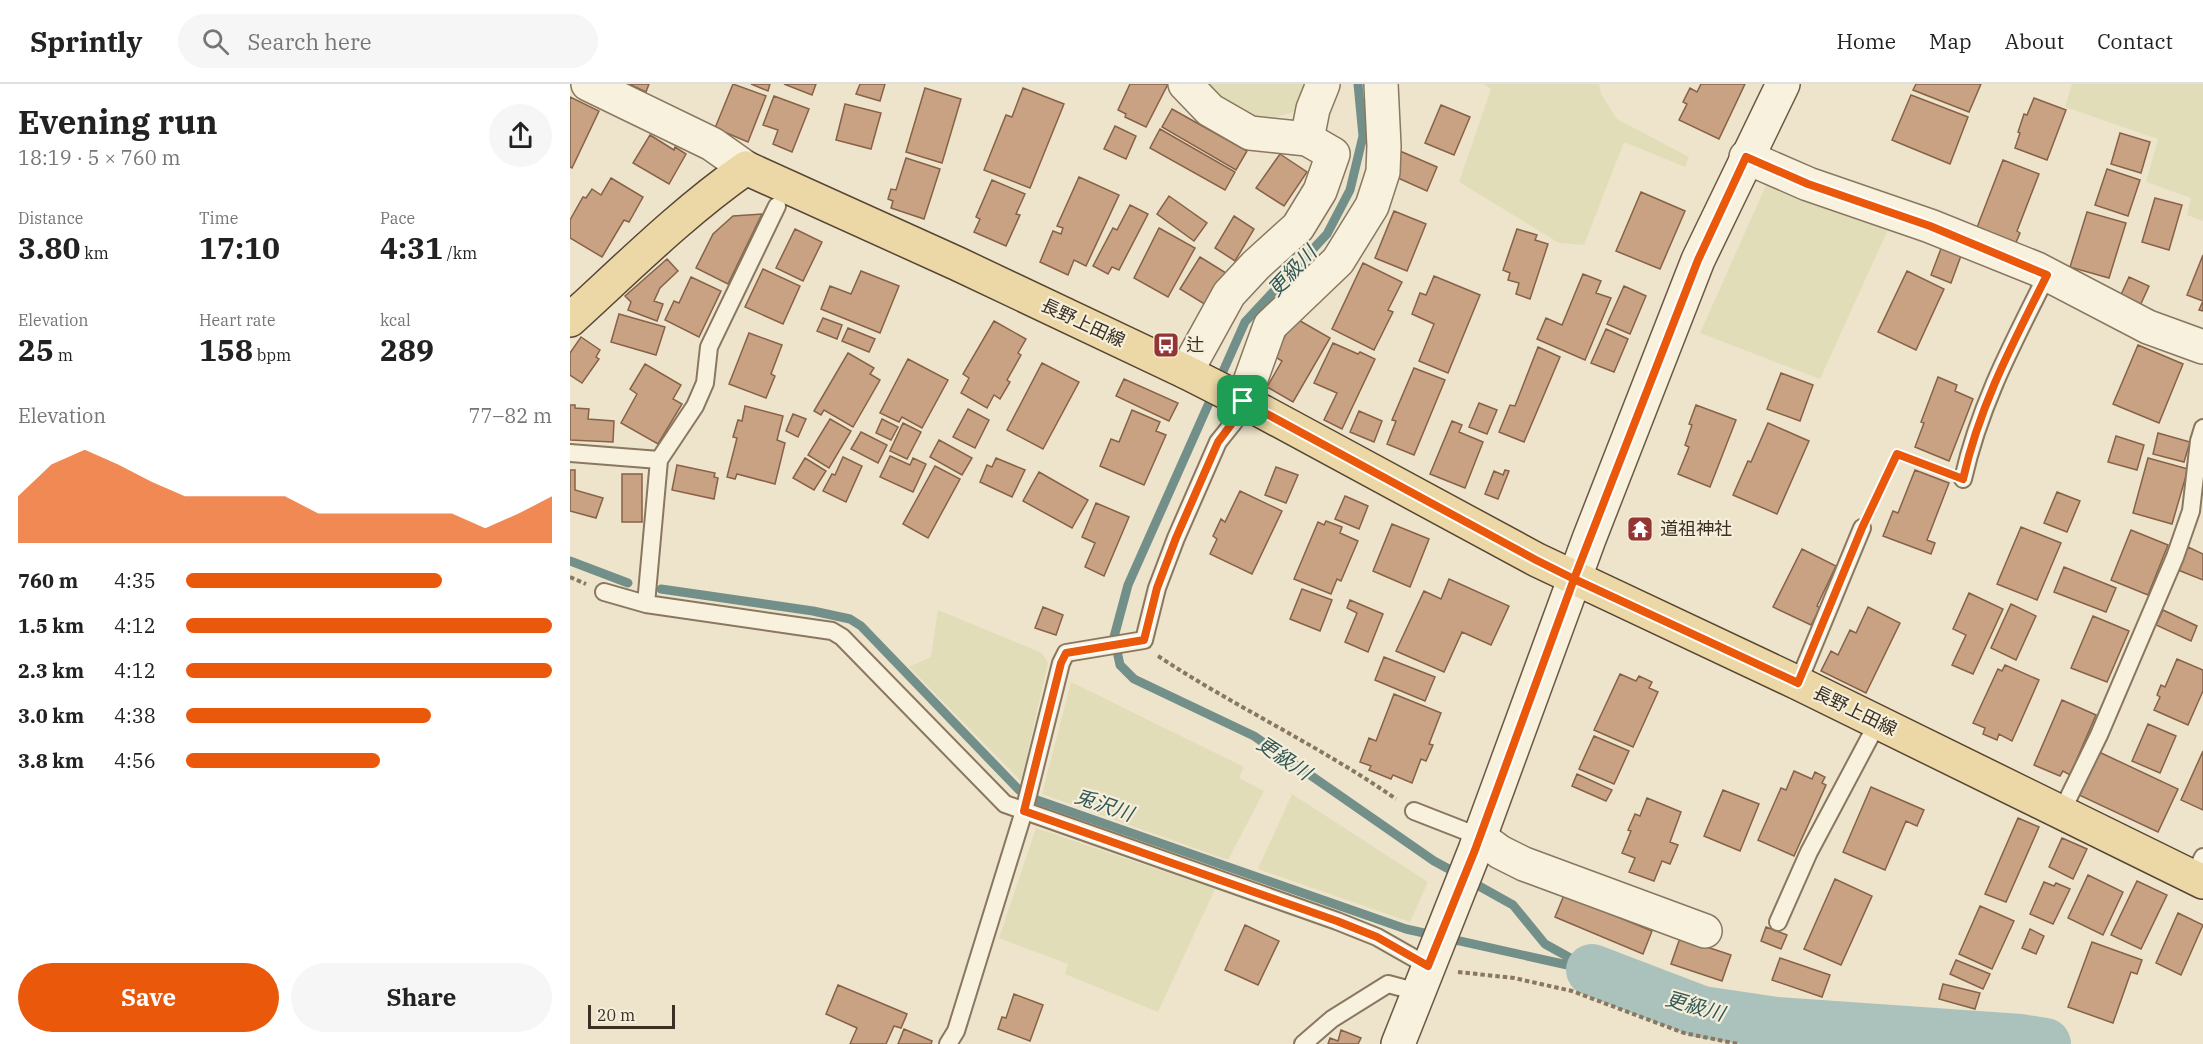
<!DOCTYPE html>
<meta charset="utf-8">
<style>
body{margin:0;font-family:"IBM Plex Serif","Noto Sans JP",serif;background:#f6f6f6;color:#222;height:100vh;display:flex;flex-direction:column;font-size:22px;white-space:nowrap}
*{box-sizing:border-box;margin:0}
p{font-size:20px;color:#767676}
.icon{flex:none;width:33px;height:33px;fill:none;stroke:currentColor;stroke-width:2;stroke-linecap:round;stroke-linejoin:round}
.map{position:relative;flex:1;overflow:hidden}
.details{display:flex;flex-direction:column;background:#fff;width:570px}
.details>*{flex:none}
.scale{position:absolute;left:18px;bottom:15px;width:87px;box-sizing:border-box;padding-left:6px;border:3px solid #3a2f22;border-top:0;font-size:16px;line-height:21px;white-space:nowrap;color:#3a2f22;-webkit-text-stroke:4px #f5eeda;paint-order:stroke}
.pin{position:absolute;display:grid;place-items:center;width:51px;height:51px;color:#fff;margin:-26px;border-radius:12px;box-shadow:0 3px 9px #0006}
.round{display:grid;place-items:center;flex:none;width:63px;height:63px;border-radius:32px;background:#f6f6f6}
.headline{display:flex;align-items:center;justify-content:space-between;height:102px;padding:0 18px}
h1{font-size:33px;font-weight:800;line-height:45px}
.metrics{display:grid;grid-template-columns:repeat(3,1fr);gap:9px;height:102px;padding:6px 18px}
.metrics div{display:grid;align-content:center}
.metrics b{font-size:30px;font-weight:800}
.metrics small{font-size:16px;font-weight:400}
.metrics p{font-size:16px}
.chart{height:168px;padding:12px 18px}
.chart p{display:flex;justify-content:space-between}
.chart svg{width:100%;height:108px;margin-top:6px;fill:#ea580c;opacity:.7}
.cta{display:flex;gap:12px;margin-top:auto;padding:12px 18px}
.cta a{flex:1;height:69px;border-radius:36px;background:#ea580c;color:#fff;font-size:24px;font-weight:800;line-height:69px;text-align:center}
.cta a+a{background:#f6f6f6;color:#222}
ul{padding:0 18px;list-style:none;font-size:20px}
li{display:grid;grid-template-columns:96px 72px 1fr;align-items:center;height:45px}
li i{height:15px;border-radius:8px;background:#ea580c}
header{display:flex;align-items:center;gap:36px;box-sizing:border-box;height:84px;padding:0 30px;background:#fff;border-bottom:2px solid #e0e0e0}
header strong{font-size:28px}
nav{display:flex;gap:33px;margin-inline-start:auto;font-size:21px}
.search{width:420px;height:54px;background:#f6f6f6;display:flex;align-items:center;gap:15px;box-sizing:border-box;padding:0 21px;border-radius:33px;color:#767676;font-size:22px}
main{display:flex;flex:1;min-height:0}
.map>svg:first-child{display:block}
.farmland{fill:#e2ddb9}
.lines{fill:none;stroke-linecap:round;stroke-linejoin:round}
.stream{stroke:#729089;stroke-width:9}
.river{stroke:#abc2bc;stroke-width:52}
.building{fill:#c9a283;stroke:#876247;stroke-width:1.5}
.service-casing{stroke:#897760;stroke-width:20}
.minor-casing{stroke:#897760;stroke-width:36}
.secondary-casing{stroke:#6b5843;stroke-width:36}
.primary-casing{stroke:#574533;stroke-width:36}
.path{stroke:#897760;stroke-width:4;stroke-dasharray:4.5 3;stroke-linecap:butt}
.service{stroke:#f8f1de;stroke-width:16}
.minor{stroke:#f8f1de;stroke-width:33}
.secondary{stroke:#f8f1de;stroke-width:33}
.primary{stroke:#ecd8a6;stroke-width:33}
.route-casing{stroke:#fff;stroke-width:12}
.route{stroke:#ea580c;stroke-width:8}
.labels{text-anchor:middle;stroke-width:4.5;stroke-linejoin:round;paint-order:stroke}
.street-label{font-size:18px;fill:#3a2f22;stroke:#f5eeda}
.poi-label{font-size:18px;fill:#3a2f22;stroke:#f5eeda;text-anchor:start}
.water-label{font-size:20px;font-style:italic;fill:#325958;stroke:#f5eeda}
</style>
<header>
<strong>Sprintly</strong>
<div class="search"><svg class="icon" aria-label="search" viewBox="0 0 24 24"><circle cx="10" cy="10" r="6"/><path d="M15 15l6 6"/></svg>Search here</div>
<nav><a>Home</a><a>Map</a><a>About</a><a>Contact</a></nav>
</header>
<main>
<section class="details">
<div class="headline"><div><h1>Evening run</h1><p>18:19 · 5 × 760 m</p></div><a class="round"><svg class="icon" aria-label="share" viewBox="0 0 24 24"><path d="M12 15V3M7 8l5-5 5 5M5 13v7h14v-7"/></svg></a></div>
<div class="metrics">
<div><p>Distance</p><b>3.80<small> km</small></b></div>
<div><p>Time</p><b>17:10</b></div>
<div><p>Pace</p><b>4:31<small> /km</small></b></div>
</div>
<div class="metrics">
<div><p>Elevation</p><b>25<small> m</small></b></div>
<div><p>Heart rate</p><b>158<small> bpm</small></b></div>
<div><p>kcal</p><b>289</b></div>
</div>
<div class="chart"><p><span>Elevation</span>77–82 m</p>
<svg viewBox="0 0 160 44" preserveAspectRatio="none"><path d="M0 44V25L10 12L20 6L30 12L40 19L50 25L60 25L70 25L80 25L90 32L100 32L110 32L120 32L130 32L140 38L150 32L160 25V44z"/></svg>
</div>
<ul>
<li><b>760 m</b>4:35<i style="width:70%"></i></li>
<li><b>1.5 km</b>4:12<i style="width:100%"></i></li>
<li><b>2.3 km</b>4:12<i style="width:100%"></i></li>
<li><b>3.0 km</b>4:38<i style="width:67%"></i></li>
<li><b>3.8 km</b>4:56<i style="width:53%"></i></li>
</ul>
<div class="cta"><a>Save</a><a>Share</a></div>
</section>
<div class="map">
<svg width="1633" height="960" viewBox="0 0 1633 960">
<rect width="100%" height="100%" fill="#ede4cb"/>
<path class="farmland" d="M628,0H736L724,28L683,40Z
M914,0H1029L1031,10L1047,35L1119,73L1115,83L1054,58L1014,161L989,159L889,98L921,5Z
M1502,0H1633V137L1617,131L1621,114L1576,98L1588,55L1495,23Z
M1198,97L1321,139L1250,295L1130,249Z
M368,526L472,569L478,579L451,697L339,583L361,573Z
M501,598L674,683L669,694L694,707L658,776L472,710Z
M722,710L858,798L840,838L688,785Z
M466,744L645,805L588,928L495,890L498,880L429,854Z"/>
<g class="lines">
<path class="stream" d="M788,0L793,52L780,106L757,150L675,238L558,501L544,553L550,581L564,595L684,652L864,777L888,790
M0,477L58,499
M91,505L243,527L280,535L291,542L449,706L467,716L836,845L1011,884
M900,797L943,821L975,860L1022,886"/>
<path class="river" d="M1022,886L1132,928L1207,939L1450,956L1475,960"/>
</g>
<path class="building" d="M59,0H79L76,8Z
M163,0L196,12L178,58L145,44Z
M181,0H200L198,7Z
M214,0H246L242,11Z
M290,0H315L310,17L286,10Z
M560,0H598L576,43L555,33L556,30L548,26Z
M1131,0H1175L1149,55L1109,36L1117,20L1113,18L1120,4L1127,8Z
M1346,0H1411L1399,28L1343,6Z
M355,4L391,15L372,79L336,68Z
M453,4L494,20L460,104L414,86L436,31L442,33Z
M1341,11L1398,33L1380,80L1322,56Z
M204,12L239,25L222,68L203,60L208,46L193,41Z
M0,13L29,27L2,84L0,83Z
M1464,14L1496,26L1477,76L1445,64L1450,49L1448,48L1454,30L1457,31Z
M275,20L311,29L301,65L266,56Z
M871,21L900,33L884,71L855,59Z
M602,25L677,67L666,86L592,43Z
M545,42L566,52L556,75L534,65Z
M590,45L665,88L655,106L580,64Z
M1550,49L1580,58L1571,89L1541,80Z
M80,51L104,66L105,63L116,70L99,100L63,79Z
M830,67L867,83L857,107L828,94Z
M710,70L737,88L714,122L686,104Z
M336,74L370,85L354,135L321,124L323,117L318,115L321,105L326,106Z
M1433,76L1469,90L1447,147L1450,149L1445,161L1406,146Z
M1537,85L1570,96L1558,132L1525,121Z
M509,93L549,111L516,182L504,176L498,191L470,178L483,147L491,150L493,144L487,142Z
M41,94L73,113L59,138L54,136L32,173L0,154V136L13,113L16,114L22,105L31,111Z
M422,96L455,110L446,130L450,131L436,162L404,148L410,135L406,133Z
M1071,108L1115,127L1090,185L1046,167Z
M599,112L637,139L624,157L587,130Z
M1585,114L1612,121L1599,166L1572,158Z
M560,121L578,130L549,186L542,183L538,190L523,182L543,144L547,146Z
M824,127L856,140L837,187L805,174Z
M1517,128L1556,139L1539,194L1500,183Z
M192,130L158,200L126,184L143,150L163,132Z
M664,132L684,145L665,177L645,164Z
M589,144L625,164L598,213L564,194Z
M225,145L252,158L233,197L206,184Z
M947,145L967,151L965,156L978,160L960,215L946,210L949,199L938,196L940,189L933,186Z
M1372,162L1392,169L1381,199L1361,191Z
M1633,171V227L1629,226L1633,217L1617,211Z
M630,173L656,189L636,221L610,205Z
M97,175L108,187L90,204L84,217L93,220L87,237L58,226L61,218L55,212Z
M793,179L832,198L818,226L823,228L804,266L762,245Z
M193,185L230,202L213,240L175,223Z
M291,187L329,202L310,249L251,225L260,202L281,210Z
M1337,187L1374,205L1346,266L1308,248Z
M1013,190L1031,197L1026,209L1041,214L1015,276L967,255L976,234L992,241Z
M864,192L910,211L878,289L849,277L864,240L842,230L850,209L856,211Z
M121,193L151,207L129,253L95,236L104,217L109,219Z
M1559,193L1579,202L1569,224L1549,215Z
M1054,202L1076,212L1060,250L1037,240Z
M49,230L95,243L86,271L41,258Z
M253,234L272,241L267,255L247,247Z
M725,234L760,254L723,318L697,303L712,277L704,272Z
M424,237L456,255L448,269L451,271L437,296L440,298L430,315L424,311L417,324L391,309L399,294L393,290Z
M278,244L305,255L299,268L272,257Z
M1036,245L1058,255L1044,288L1021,279Z
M179,249L212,261L201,290L205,292L196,314L159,300Z
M11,253L30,266L26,273L29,275L12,299L0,291V269Z
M763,259L788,270L790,268L805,275L772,345L754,336L767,309L744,299Z
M1568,261L1613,280L1589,339L1543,320Z
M968,263L990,273L954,358L929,348L940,321L945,322Z
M278,269L304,284L300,290L310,296L283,343L254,326L251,331L244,327Z
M338,275L378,296L352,344L332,333L329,338L310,329Z
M472,279L509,298L473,365L437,346Z
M75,280L111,301L103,315L112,320L88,360L51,339L67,310L60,305Z
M844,284L875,296L844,371L817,360L826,337L822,336Z
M1211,289L1243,301L1230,337L1197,325Z
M1368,293L1387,301L1385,307L1403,315L1379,377L1345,363L1354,339L1351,338Z
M554,295L608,319L599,337L546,312Z
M909,319L927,326L917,350L899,343Z
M0,321H5V324L19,325L18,335L44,337L43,358L0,356Z
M1126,321L1166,336L1140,403L1108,390L1119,363L1115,361L1122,341L1119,340Z
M175,322L213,332L207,356L215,359L205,400L167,390L165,395L157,393L167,354L163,353L168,336L172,337Z
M398,325L419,336L405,364L383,353Z
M562,326L590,338L586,347L596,351L574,401L530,382L541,355L549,358Z
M789,327L812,337L804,358L780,348Z
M223,330L236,335L228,353L216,347Z
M260,335L281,347L259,384L238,371Z
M312,335L328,343L321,356L306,349Z
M882,337L892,341L889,348L913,358L895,404L860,390Z
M333,339L351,348L337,375L320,367Z
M1198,339L1239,357L1207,430L1163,411L1178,377L1181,378Z
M291,348L317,361L308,379L281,365Z
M1588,349L1620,358L1614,378L1583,370Z
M1546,352L1574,361L1567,386L1538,378Z
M369,356L402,374L392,391L360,373Z
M320,372L340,381L343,374L356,380L343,408L310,393Z
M273,373L292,382L276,418L253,407L262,390L265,391Z
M235,374L256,387L244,406L223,394Z
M426,374L455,386L442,413L410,398L417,381L422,383Z
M1578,374L1618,385L1602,440L1563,429Z
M107,381L145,389L144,393L148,394L144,415L102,406Z
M365,382L390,395L358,454L333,440Z
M706,383L728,391L716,419L695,411Z
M0,386H5V406L33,414L26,434L0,427Z
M935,386L939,387L928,415L915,410L924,387L933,391Z
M1345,386L1379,399L1357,456L1365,459L1361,470L1313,452L1323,427L1328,429Z
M469,388L518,416L502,444L453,417Z
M52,390H72V438H52Z
M670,407L712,427L682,490L640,470L647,455L643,452L651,435L655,438Z
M1487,408L1510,417L1497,448L1474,439Z
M775,412L798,422L789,445L765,435Z
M526,419L559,433L534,492L515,483L525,459L512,453Z
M756,437L772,443L770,449L788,457L771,497L767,495L761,510L724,495L748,438L754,441Z
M1065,437L1078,442L1074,453L1061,447Z
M822,440L859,455L840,503L803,487Z
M1451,443L1491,459L1467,516L1427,500Z
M1561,446L1598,461L1578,511L1541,496Z
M1618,463L1633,470V496L1608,486Z
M1232,465L1266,482L1247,522L1250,524L1241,541L1203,523Z
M1494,483L1546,504L1536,528L1484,508Z
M879,495L939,522L921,561L892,548L874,588L826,567L854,507L871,515Z
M732,505L762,516L750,547L720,535Z
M1399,509L1433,525L1403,590L1382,581L1396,551L1383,545Z
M780,516L813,530L798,568L775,558L787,529L777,524Z
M1441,520L1466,532L1446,576L1421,564Z
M473,523L493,531L486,551L465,544Z
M1298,523L1330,539L1296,609L1251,587L1261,567L1268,571L1280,546L1286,549Z
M1593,526L1627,542L1621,557L1586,541Z
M1523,532L1559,547L1537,598L1501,584Z
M814,573L865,593L855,617L805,596Z
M1607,575L1633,586V607L1618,641L1584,626L1590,613L1587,611L1591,601L1595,603Z
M1435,581L1469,596L1442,657L1429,650L1427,656L1413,650L1415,644L1403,639L1428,585L1432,587Z
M1050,590L1066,597L1069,592L1082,598L1079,604L1088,608L1063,663L1024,646Z
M824,610L871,629L859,660L863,661L856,677L851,675L842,699L823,691L821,695L799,686L801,682L790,678L799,654L806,657Z
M1492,616L1526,631L1500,691L1493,687L1490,692L1464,681Z
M1578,640L1606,652L1590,689L1562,677Z
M1024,652L1059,667L1044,700L1009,685Z
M1633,667V726L1611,716Z
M1529,668L1608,705L1588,748L1509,711Z
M1224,687L1242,695L1245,688L1255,693L1252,699L1256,701L1224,772L1188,756L1211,704L1216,706Z
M1007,690L1042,706L1036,717L1002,702Z
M1301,703L1354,726L1347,742L1336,737L1315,786L1273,768Z
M1153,706L1189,720L1170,767L1134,752Z
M1077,714L1111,728L1100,758L1108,761L1100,780L1092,777L1084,797L1059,788L1065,774L1052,769L1061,747L1058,746L1065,730L1070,732Z
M1448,734L1469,743L1436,818L1415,810Z
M1492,754L1517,765L1503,795L1479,783Z
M1518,791L1553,808L1533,851L1498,834Z
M1265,795L1302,812L1271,881L1234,865Z
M1567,797L1597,811L1571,865L1541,851Z
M1474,798L1484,802L1486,799L1500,805L1483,840L1460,830Z
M994,811L1082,847L1073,870L985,833Z
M1410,822L1444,837L1422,885L1389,870Z
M1608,829L1633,841L1611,891L1586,879Z
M675,841L709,857L688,901L655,886Z
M1196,843L1217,851L1211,865L1191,857Z
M1460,845L1474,852L1466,870L1452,864Z
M1110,854L1161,871L1152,897L1101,880Z
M1522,858L1572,876L1567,890L1561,888L1543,939L1498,923Z
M1210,874L1260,891L1252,913L1202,896Z
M1386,876L1420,890L1413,905L1380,890Z
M1373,900L1410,909L1405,925L1369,915Z
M268,901L337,930L331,944L324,942L316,960H280L287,944L256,930Z
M444,910L473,921L460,957L428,945L432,933L436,934Z
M334,945L362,957L361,960H328Z
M771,946L791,954L788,960H758L760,954L768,957Z"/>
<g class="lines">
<defs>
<path id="service" d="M0,369L89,376L76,520
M89,376L125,322L135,299L139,263L207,122
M1393,395C1410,320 1443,259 1477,191
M34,508L76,520L262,547L272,553L435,720L767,837L807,853L858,882
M1228,599L1292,444
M844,727L908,752
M1491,729L1529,651L1605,473L1621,427L1629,357L1633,344
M1623,794L1633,773
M1208,838L1239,768L1308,638
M378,960L386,947L454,727L491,579L496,569L574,556L587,504L606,454L648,358L664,338L673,317
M733,960L762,935L818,900L848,908"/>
<path id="minor" d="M18,0L142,60L176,84
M615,0L640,26L680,49L737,55L763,70L750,107L728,143L686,181L659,210L616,288
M737,55L743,25L753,0
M1176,73L1238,100L1360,142L1467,185L1578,243L1633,263
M673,317L700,242L768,177L802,122L813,88L814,62L811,0
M908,752L930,768L954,780L1135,847"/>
<path id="secondary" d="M828,960L905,766L1019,455L1128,176L1213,0"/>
<path id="primary" d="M0,236C57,184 113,128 176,84L388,180L616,288L673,317L967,476L1228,599L1633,798"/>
</defs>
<use href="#service" class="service-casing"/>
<use href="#minor" class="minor-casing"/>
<use href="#secondary" class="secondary-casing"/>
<use href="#primary" class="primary-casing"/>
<path class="path" d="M1301,425L1327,370L1373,388
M0,493L16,500
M588,572C665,623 750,662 826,715
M888,888L944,894L1002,907L1114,949L1168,960"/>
<use href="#service" class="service"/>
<use href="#minor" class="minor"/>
<use href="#secondary" class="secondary"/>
<use href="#primary" class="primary"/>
</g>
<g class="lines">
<defs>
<path id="route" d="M673,317L663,338L648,358L606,454L587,504L574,556L496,569L491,579L454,727L767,837L807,853L858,882L905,766L1004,495L1228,599L1292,444L1327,370L1393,395C1410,320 1443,259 1477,191L1360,142L1238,100L1176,73L1128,176L1004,495L966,476L673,317"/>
</defs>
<use href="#route" class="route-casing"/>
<use href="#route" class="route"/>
</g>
<defs>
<symbol id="bus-square" viewBox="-11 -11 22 22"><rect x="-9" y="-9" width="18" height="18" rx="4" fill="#953533" stroke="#f5eeda"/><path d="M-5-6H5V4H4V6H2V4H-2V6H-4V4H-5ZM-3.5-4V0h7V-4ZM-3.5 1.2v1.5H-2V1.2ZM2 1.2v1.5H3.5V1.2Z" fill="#fff"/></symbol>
<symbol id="temple-square" viewBox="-11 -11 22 22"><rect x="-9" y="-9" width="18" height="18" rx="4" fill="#953533" stroke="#f5eeda"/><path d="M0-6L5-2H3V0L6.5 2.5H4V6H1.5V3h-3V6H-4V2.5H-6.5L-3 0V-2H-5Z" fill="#fff"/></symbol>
</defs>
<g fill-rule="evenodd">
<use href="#bus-square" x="581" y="246" width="30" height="30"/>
<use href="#temple-square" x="1055" y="430" width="30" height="30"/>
</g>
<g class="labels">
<g class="street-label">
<text transform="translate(513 239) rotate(25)" y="6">長野上田線</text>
<text transform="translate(1285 627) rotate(26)" y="6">長野上田線</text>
</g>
<g class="poi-label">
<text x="616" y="267">辻</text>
<text x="1090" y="451">道祖神社</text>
</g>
<g class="water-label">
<text transform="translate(722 187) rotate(-47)" y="7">更級川</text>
<text transform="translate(714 674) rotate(34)" y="7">更級川</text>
<text transform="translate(534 721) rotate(19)" y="7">兎沢川</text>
<text transform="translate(1125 922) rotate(16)" y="7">更級川</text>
</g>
</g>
</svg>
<div class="scale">20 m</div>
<div class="pin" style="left:673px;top:317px;background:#1e9e55"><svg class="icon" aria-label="arrive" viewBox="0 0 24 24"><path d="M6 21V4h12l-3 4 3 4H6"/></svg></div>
</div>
</main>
